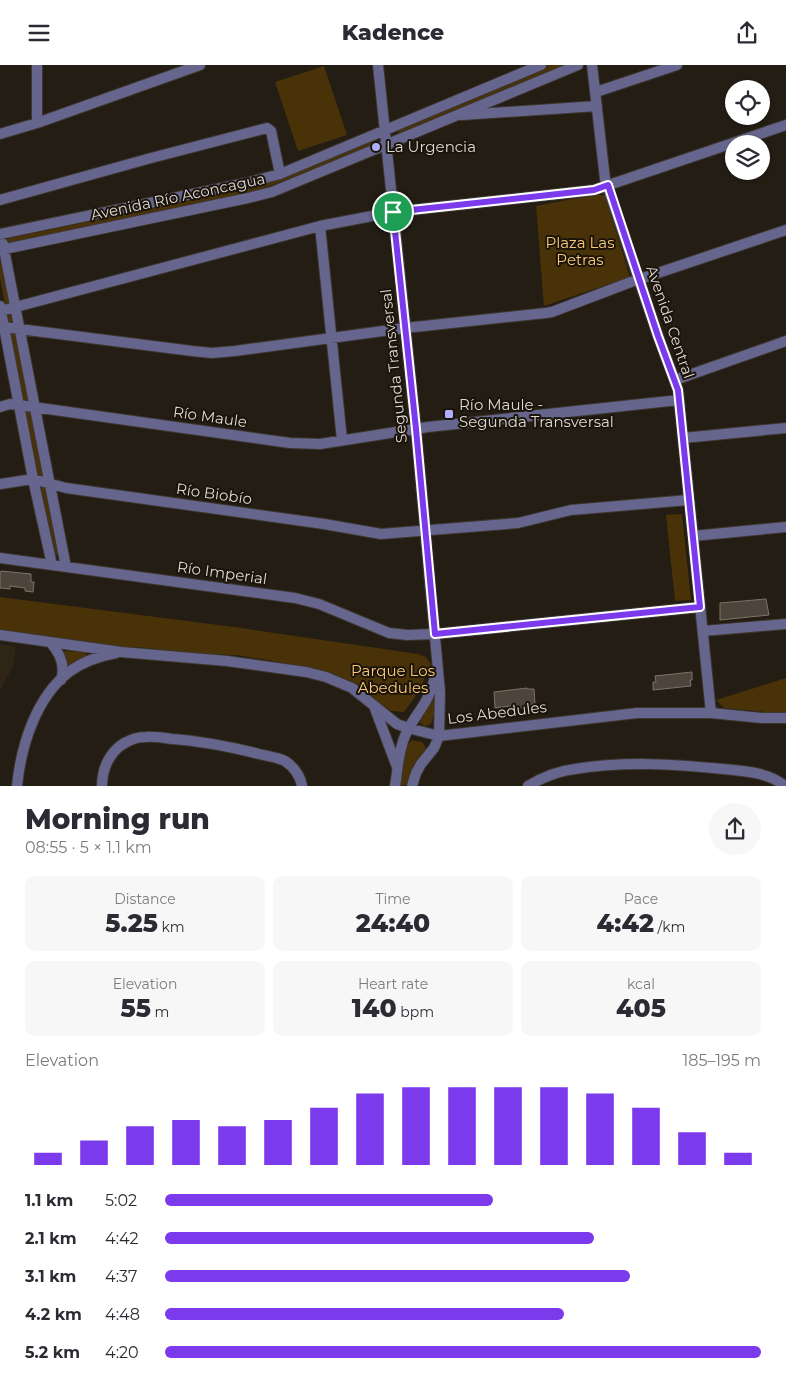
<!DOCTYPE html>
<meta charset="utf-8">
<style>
body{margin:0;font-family:Montserrat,sans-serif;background:#f7f7f7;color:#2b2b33;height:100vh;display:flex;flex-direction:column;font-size:19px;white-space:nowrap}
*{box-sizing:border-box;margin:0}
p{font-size:16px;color:#7c7c81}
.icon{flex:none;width:28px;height:28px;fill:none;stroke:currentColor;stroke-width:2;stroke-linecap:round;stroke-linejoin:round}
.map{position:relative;height:721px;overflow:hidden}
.drawer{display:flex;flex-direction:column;background:#fff;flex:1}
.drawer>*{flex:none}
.fabs{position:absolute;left:725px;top:15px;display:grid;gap:10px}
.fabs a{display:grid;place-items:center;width:45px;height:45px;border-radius:50%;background:#fff;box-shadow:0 1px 4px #0004;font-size:25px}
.pin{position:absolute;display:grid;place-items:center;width:42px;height:42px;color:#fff;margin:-21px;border:2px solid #fff;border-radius:50%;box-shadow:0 1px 5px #0007}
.round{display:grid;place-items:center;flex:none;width:52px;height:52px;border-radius:26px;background:#f7f7f7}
.head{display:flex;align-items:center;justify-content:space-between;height:85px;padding:0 25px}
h1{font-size:28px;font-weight:800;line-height:38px}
.stats{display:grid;grid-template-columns:repeat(3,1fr);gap:8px;height:85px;padding:5px 25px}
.stats div{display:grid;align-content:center;border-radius:10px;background:#f7f7f7;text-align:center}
.stats b{font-size:25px;font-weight:800}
.stats small{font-size:14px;font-weight:400}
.stats p{font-size:14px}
.chart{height:140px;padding:10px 25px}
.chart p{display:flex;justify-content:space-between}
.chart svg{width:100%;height:90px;margin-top:5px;stroke:#7c3aed;stroke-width:6}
ul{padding:0 25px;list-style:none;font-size:16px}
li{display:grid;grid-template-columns:80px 60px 1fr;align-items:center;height:38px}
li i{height:12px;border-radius:6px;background:#7c3aed}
header{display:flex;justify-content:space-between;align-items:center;height:65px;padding:0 25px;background:#fff;font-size:22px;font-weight:800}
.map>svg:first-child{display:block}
.built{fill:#2f2516}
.green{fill:#493208}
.building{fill:#4d453b;stroke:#7c7469}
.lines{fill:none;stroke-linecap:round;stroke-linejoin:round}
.minor-casing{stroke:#3d372f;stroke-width:12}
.minor{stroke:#66658d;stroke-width:10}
.route-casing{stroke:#fff;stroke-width:10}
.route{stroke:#7c3aed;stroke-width:6}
.poi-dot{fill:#b0aefa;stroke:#1a140b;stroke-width:2}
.labels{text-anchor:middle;stroke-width:4;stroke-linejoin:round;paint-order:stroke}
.poi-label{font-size:15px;fill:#dfdad4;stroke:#1a140b;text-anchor:start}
.street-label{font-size:15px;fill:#dfdad4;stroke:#1a140b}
.park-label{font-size:15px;fill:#fbc87b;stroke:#1a140b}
</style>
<header><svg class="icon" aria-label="menu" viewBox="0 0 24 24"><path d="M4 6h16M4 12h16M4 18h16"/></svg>Kadence<svg class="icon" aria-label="share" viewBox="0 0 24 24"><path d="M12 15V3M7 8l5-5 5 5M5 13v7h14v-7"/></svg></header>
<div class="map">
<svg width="786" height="721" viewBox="0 0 786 721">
<rect width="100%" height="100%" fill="#231d14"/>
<path class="built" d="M0,579L16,581L13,602L0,625Z"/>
<path class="green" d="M549,0H570L426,60L398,69L399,64Z
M324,1L347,70L298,86L275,17Z
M377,71V79L300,110L250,128L0,180V175L252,123L283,112Z
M598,129L605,131L630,212L544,241L536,141Z
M0,193H4L60,490L52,489L0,213Z
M682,449L691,535L675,536L666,450Z
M0,532L234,562L418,589L426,592L431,599L418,628L404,647L392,646L380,640L356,619L331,610L307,603L268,595L235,590L201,589L138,582H122L0,565Z
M65,586L85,587L87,593L66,604L62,589Z
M786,613V649L724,643L716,635Z
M437,630L436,643L431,659L425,662L418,656L434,631Z
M412,675L422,677L426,683L415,697L406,720L400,721C401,705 400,687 412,675Z"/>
<path class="building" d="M1,506L31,509V517H34L33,527L25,526V523L10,521V524L0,523V508Z
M766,534L769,550L720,555V538Z
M692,607V615H690L691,621L653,625V617H656L655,611Z
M527,623V624H534L535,639L529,640V642L510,644V641L495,643L494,627Z"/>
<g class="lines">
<defs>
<path id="minor" d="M37,0V58
M378,0L416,364L440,627L439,671L434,683L421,699L416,708L412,721
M592,0L605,114L658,271L678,325L711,648
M596,27L677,0
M462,50L597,41
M0,69L37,58L200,0
M0,135L151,93L267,63L271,66L280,109
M320,161L342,375
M0,169L250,117L280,109L541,0
M3,179L66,502
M0,185L248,133L272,127L578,0
M0,241L33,414L52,500
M1,246L320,161L393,147L594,125L786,60
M0,263L4,262L192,286L212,288L235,286L405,263L546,248L552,247L631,217L786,165
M675,315L786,276
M0,342L10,339L19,340L290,378L320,379L428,362L679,335
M683,373L786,363
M0,419L33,414L66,423L324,459L381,469L518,458L571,445L689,435
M693,471L786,462
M0,493L295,533L319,539L389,568L407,570L435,569L700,542
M703,566L786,559
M0,570L121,587L227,596L306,607L326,612L352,623L397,659L408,663L439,671L637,648H711L762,653H786
M50,577C60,588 66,600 61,615
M374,641L397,702
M17,721C21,681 36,632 69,607C82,597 100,591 116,588
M102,721C102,701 112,682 131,675C135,673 141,672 146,672C154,671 164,673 172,674C201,676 231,682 259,689C267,691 277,692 285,696C294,702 300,710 302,721
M395,721C398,704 398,687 405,671C410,658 420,647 427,634C431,626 434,617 436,608
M528,721C543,712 558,706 575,704C624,696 674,699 723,704C743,706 768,707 785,721"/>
</defs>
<use href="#minor" class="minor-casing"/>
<use href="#minor" class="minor"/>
</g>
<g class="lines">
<defs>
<path id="route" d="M608,120L658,271L678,325L700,542L435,569L416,364L393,147L594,125Z"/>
</defs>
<use href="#route" class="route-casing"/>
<use href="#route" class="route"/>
</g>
<g class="poi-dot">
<circle cx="376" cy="82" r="5"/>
<rect x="444" y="344" width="10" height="10" rx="2.5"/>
</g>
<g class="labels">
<g class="poi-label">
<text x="386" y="87">La Urgencia</text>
<text x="459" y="345">Río Maule -<tspan x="459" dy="17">Segunda Transversal</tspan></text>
</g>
<g class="street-label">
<text transform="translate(178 132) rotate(-12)" y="5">Avenida Río Aconcagua</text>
<text transform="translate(670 257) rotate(71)" y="5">Avenida Central</text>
<text transform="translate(394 301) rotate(-96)" y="5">Segunda Transversal</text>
<text transform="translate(210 352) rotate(8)" y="5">Río Maule</text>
<text transform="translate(214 429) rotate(8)" y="5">Río Biobío</text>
<text transform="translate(222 508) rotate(8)" y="5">Río Imperial</text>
<text transform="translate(497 648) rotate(-7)" y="5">Los Abedules</text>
</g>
<g class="park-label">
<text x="580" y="183">Plaza Las<tspan x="580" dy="17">Petras</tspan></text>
<text x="393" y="611">Parque Los<tspan x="393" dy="17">Abedules</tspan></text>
</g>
</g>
</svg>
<div class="fabs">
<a><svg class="icon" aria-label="locate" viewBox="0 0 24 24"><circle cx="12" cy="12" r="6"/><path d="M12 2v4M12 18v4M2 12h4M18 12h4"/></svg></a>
<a><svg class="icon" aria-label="layers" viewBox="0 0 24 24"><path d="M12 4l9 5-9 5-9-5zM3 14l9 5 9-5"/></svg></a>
</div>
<div class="pin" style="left:393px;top:147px;background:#1e9e55"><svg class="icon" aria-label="arrive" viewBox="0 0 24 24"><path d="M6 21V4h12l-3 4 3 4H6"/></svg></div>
</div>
<section class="drawer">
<div class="head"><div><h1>Morning run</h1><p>08:55 · 5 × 1.1 km</p></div><a class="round"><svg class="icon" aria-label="share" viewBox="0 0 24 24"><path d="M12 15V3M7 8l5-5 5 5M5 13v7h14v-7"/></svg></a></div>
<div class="stats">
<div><p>Distance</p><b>5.25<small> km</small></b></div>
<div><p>Time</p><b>24:40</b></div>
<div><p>Pace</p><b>4:42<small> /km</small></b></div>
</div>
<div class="stats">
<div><p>Elevation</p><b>55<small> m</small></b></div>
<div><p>Heart rate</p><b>140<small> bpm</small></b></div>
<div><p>kcal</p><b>405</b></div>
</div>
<div class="chart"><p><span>Elevation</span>185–195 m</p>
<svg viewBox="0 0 160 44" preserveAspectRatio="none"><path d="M5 44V38M15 44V32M25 44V25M35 44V22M45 44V25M55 44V22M65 44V16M75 44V9M85 44V6M95 44V6M105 44V6M115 44V6M125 44V9M135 44V16M145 44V28M155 44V38"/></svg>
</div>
<ul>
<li><b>1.1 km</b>5:02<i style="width:55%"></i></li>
<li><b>2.1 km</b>4:42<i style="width:72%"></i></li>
<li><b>3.1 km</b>4:37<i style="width:78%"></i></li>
<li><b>4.2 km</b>4:48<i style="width:67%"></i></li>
<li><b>5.2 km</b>4:20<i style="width:100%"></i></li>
</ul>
</section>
